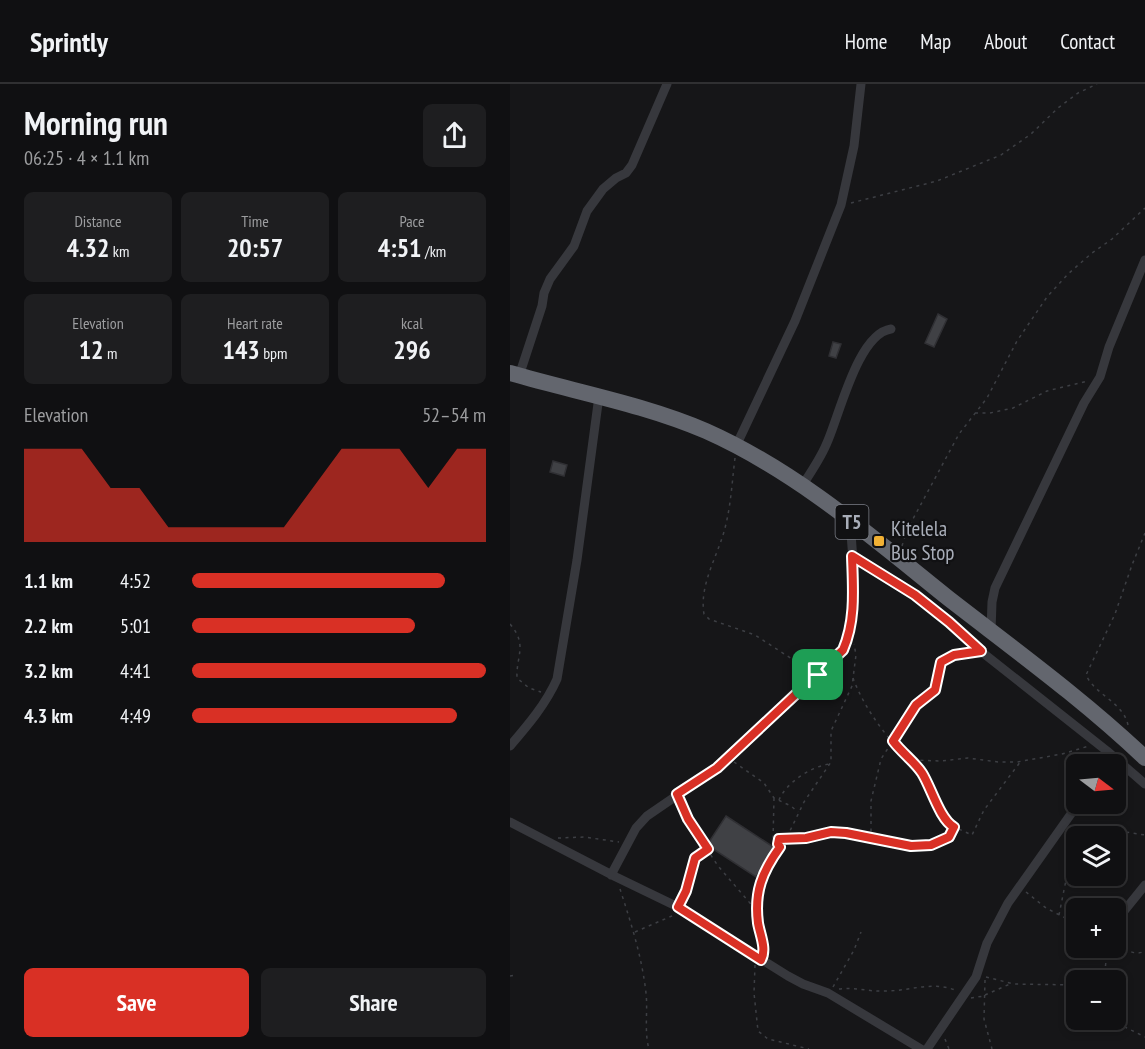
<!DOCTYPE html>
<meta charset="utf-8">
<style>
body{margin:0;font-family:"PT Sans Narrow",sans-serif;background:#1e1e20;color:#f1f3f6;height:100vh;display:flex;flex-direction:column;font-size:22px;white-space:nowrap}
*{box-sizing:border-box;margin:0}
p{font-size:20px;color:#9c9d9f}
.icon{flex:none;width:33px;height:33px;fill:none;stroke:currentColor;stroke-width:2;stroke-linecap:round;stroke-linejoin:round}
.map{position:relative;flex:1;overflow:hidden}
.drawer{display:flex;flex-direction:column;background:#101012;width:510px}
.drawer>*{flex:none}
.needle{width:39px;rotate:106deg}
.tools{position:absolute;left:556px;top:670px;display:grid;gap:12px}
.tools a{display:grid;place-items:center;width:60px;height:60px;border-radius:9px;background:#101012;box-shadow:0 3px 9px #0003,0 0 0 2px #303032;font-size:30px}
.pin{position:absolute;display:grid;place-items:center;width:51px;height:51px;color:#fff;margin:-26px;border-radius:12px;box-shadow:0 3px 9px #0006}
.round{display:grid;place-items:center;flex:none;width:63px;height:63px;border-radius:9px;background:#1e1e20}
.summary{display:flex;align-items:center;justify-content:space-between;height:102px;padding:0 24px}
h1{font-size:33px;font-weight:800;line-height:45px}
.figures{display:grid;grid-template-columns:repeat(3,1fr);gap:9px;height:102px;padding:6px 24px}
.figures div{display:grid;align-content:center;border-radius:9px;background:#1e1e20;text-align:center}
.figures b{font-size:26px;font-weight:800}
.figures small{font-size:16px;font-weight:400}
.figures p{font-size:16px}
.chart{height:168px;padding:12px 24px}
.chart p{display:flex;justify-content:space-between}
.chart svg{width:100%;height:108px;margin-top:6px;fill:#d93025;opacity:.7}
.action{display:flex;gap:12px;margin-top:auto;padding:12px 24px}
.action a{flex:1;height:69px;border-radius:9px;background:#d93025;color:#fff;font-size:24px;font-weight:800;line-height:69px;text-align:center}
.action a+a{background:#1e1e20;color:#f1f3f6}
ul{padding:0 24px;list-style:none;font-size:20px}
li{display:grid;grid-template-columns:96px 72px 1fr;align-items:center;height:45px}
li i{height:15px;border-radius:8px;background:#d93025}
header{display:flex;align-items:center;gap:36px;box-sizing:border-box;height:84px;padding:0 30px;background:#101012;border-bottom:2px solid #303032}
header strong{font-size:28px}
nav{display:flex;gap:33px;margin-inline-start:auto;font-size:21px}
main{display:flex;flex:1;min-height:0}
.map>svg:first-child{display:block}
.building{fill:#404145;stroke:#303034;stroke-width:1.5}
.lines{fill:none;stroke-linecap:round;stroke-linejoin:round}
.path{stroke:#3d3f44;stroke-width:1.5;stroke-dasharray:3 4.5;stroke-linecap:butt}
.street{stroke:#37383d;stroke-width:9}
.highway{stroke:#63666e;stroke-width:16}
.route-casing{stroke:#fff;stroke-width:12}
.route{stroke:#d93025;stroke-width:8}
.poi-dot{fill:#f2b134;stroke:#111113;stroke-width:2}
.labels{text-anchor:middle;stroke-width:4.5;stroke-linejoin:round;paint-order:stroke}
.shield{fill:#111113;stroke:#7b7e86;stroke-width:1.5}
.shield-label{font-size:20px;font-weight:bold;fill:#a8adb8}
.poi-label{font-size:21px;fill:#a8adb8;stroke:#111113;text-anchor:start}
</style>
<header>
<strong>Sprintly</strong>
<nav><a>Home</a><a>Map</a><a>About</a><a>Contact</a></nav>
</header>
<main>
<section class="drawer">
<div class="summary"><div><h1>Morning run</h1><p>06:25 · 4 × 1.1 km</p></div><a class="round"><svg class="icon" aria-label="share" viewBox="0 0 24 24"><path d="M12 15V3M7 8l5-5 5 5M5 13v7h14v-7"/></svg></a></div>
<div class="figures">
<div><p>Distance</p><b>4.32<small> km</small></b></div>
<div><p>Time</p><b>20:57</b></div>
<div><p>Pace</p><b>4:51<small> /km</small></b></div>
</div>
<div class="figures">
<div><p>Elevation</p><b>12<small> m</small></b></div>
<div><p>Heart rate</p><b>143<small> bpm</small></b></div>
<div><p>kcal</p><b>296</b></div>
</div>
<div class="chart"><p><span>Elevation</span>52–54 m</p>
<svg viewBox="0 0 160 44" preserveAspectRatio="none"><path d="M0 44V6L10 6L20 6L30 22L40 22L50 38L60 38L70 38L80 38L90 38L100 22L110 6L120 6L130 6L140 22L150 6L160 6V44z"/></svg>
</div>
<ul>
<li><b>1.1 km</b>4:52<i style="width:86%"></i></li>
<li><b>2.2 km</b>5:01<i style="width:76%"></i></li>
<li><b>3.2 km</b>4:41<i style="width:100%"></i></li>
<li><b>4.3 km</b>4:49<i style="width:90%"></i></li>
</ul>
<div class="action"><a>Save</a><a>Share</a></div>
</section>
<div class="map">
<svg width="635" height="965" viewBox="0 0 635 965">
<rect width="100%" height="100%" fill="#161618"/>
<path class="building" d="M428,230L437,235L424,263L415,259Z
M323,258L331,260L326,274L319,272Z
M43,377L57,381L54,392L40,388Z
M216,732L265,764L246,793L197,761Z"/>
<g class="lines">
<path class="path" d="M341,119L427,97L491,71L521,50L548,24L568,9L587,0
M465,329H480L503,324L537,307L578,297
M225,374C222,398 221,421 215,444C208,472 189,500 194,530L199,535L245,551L299,586
M392,462L397,446L449,350L477,314L507,257L537,213L558,190L582,169L602,155L635,124
M0,540C18,561 6,572 7,594L19,604L31,608
M343,594C353,621 370,644 388,665C392,669 398,672 402,677C419,694 427,720 440,741L462,751L474,726L511,677
M618,641C613,618 585,611 576,591L605,530L622,481L635,449
M403,676L431,677L458,674L488,678H507L552,670L579,662
M224,678L254,699L264,714L281,722L288,728
M264,714L263,757C274,754 284,755 295,754C309,752 321,746 336,749C360,754 393,766 418,761C425,760 432,756 439,753L444,744
M269,716C276,699 300,683 319,680
M171,719L181,741L208,782L246,826L253,866
M277,753L294,718L321,678V647L342,602L346,571L344,560
M580,753C592,742 620,749 635,751
M48,754L74,753L109,758
M361,755V717L371,675L406,621L425,606C432,574 425,575 461,569
M110,805C121,839 132,873 136,909C138,927 134,947 139,965
M516,808L536,824L563,838
M172,814C183,795 176,777 198,765
M246,825L248,802L270,763L268,760L269,756
M549,831L557,791L567,777
M125,848L164,831
M245,881L244,909L248,947L258,955L299,965
M0,892L5,891
M476,893L504,900L567,901
M475,896L474,935L482,965
M596,897C595,887 593,862 610,865C620,866 625,872 635,867
M323,903L344,866L351,848
M329,905C345,903 360,908 376,907C400,907 421,897 445,906
M475,911L500,900
M461,914L474,912
M601,936L635,953
M435,955L439,965"/>
<path class="street" d="M9,292L32,222L34,209L40,195L64,162L77,127L93,105L106,94L116,89L122,81L157,0
M226,362L285,237L331,121L344,62L351,0
M292,402C301,388 310,375 316,361C329,334 347,250 381,245
M342,472L405,511L439,538L468,565L597,667L635,700
M481,547L482,518L485,504L574,319L590,293L599,263L635,176
M0,662C18,641 36,620 47,595L67,476L89,312
M589,681L597,667
M0,738L106,793L168,823L278,892L293,900L318,909L411,965
M101,791L126,744L137,732L207,684L333,566C350,527 343,479 340,437
M606,837L635,801
M417,965L466,893L477,859L498,819L568,720"/>
<path class="highway" d="M0,289C65,308 133,320 196,347C286,387 362,453 438,514C505,566 574,616 635,674"/>
</g>
<g class="lines">
<defs>
<path id="route" d="M342,472L405,511L439,538L471,567L444,571L431,578L425,606L406,621L383,657C392,669 404,677 412,689C421,703 430,736 444,743L439,753L421,761L401,762L336,749L321,748L296,754L269,755L268,760L270,763C252,788 244,808 248,839C250,851 257,865 251,876L168,823L176,807L185,774L198,765L178,735L167,710L207,684L333,566C346,536 343,504 342,472Z"/>
</defs>
<use href="#route" class="route-casing"/>
<use href="#route" class="route"/>
</g>
<rect class="poi-dot" x="363" y="451" width="12" height="12" rx="3"/>
<g class="labels">
<rect class="shield" x="325.5" y="421" width="33" height="34" rx="4.5"/>
<g class="shield-label">
<text x="342" y="445">T5</text>
</g>
<g class="poi-label">
<text x="381" y="452">Kitelela<tspan x="381" dy="24">Bus Stop</tspan></text>
</g>
</g>
</svg>
<div class="tools">
<a><svg class="needle" viewBox="-14 -14 28 28"><path d="M0-13l5 13h-10z" fill="#e53935"/><path d="M0 13l5-13h-10z" fill="#9c9d9f"/></svg></a>
<a><svg class="icon" aria-label="layers" viewBox="0 0 24 24"><path d="M12 4l9 5-9 5-9-5zM3 14l9 5 9-5"/></svg></a>
<a>+</a>
<a>−</a>
</div>
<div class="pin" style="left:308px;top:591px;background:#1e9e55"><svg class="icon" aria-label="arrive" viewBox="0 0 24 24"><path d="M6 21V4h12l-3 4 3 4H6"/></svg></div>
</div>
</main>
